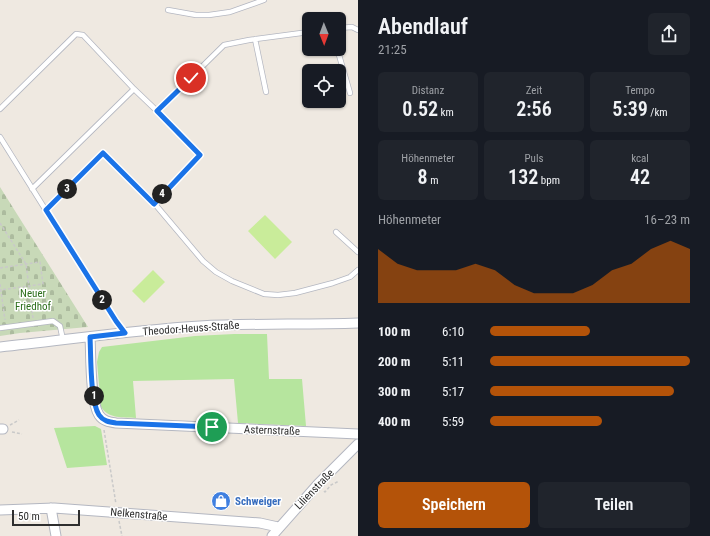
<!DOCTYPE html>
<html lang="de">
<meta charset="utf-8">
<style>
body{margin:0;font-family:"Roboto Condensed",sans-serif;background:#20242c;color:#f1f3f6;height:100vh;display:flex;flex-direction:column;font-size:15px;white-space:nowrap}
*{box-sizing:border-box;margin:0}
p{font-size:13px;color:#9ea1a6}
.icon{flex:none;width:22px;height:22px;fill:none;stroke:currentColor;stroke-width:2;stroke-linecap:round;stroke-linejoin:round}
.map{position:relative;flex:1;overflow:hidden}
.sheet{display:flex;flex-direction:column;background:#171b24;width:352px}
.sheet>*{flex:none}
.needle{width:26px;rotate:179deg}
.tools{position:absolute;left:302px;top:12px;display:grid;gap:8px}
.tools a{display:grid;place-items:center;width:44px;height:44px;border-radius:6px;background:#171b24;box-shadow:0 1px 3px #0004;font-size:20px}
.scale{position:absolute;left:12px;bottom:10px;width:68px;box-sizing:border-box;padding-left:4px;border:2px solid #2e2e2e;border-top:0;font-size:11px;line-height:14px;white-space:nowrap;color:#2e2e2e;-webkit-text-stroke:3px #fff;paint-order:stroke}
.pin{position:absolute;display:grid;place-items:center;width:34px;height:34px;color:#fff;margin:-17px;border:2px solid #fff;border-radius:50%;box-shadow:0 1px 4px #0007}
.km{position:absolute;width:20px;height:20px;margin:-10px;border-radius:50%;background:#222;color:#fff;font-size:11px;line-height:20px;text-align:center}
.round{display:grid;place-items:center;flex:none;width:42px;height:42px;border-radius:6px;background:#20242c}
.overview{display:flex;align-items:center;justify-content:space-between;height:68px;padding:0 20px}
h1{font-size:22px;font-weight:600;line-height:30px}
.metrics{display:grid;grid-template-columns:repeat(3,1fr);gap:6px;height:68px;padding:4px 20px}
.metrics div{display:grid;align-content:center;border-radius:6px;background:#20242c;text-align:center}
.metrics b{font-size:20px;font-weight:600}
.metrics small{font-size:11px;font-weight:400}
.metrics p{font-size:11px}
.chart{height:112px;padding:8px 20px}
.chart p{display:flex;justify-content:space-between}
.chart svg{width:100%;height:72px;margin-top:4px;fill:#b45309;opacity:.7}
.action{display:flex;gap:8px;margin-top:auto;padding:8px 20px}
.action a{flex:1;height:46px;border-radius:6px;background:#b45309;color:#fff;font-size:16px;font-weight:600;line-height:46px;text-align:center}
.action a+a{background:#20242c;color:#f1f3f6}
ul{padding:0 20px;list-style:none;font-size:13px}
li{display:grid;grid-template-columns:64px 48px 1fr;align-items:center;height:30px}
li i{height:10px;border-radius:5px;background:#b45309}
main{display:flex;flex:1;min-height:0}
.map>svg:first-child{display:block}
.grass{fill:#b6e59e}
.cemetery{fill:url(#cemetery-stones)}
.pitch{fill:#c9ec9a}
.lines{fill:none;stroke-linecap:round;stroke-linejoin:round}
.service-casing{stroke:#b4b7c1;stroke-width:6}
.minor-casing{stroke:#b4b7c1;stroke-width:11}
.path{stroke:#c9c9c9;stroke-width:1.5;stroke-dasharray:3 2;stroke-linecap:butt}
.service{stroke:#fff;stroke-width:4.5}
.minor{stroke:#fff;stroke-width:9}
.route-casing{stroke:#fff;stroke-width:8}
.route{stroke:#1a73e8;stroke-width:5}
.labels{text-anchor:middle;stroke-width:3;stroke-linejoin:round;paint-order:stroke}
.park-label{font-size:11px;fill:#2c6e1b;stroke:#fff}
.street-label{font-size:11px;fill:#2e2e2e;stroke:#fff}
.shop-label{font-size:11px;font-weight:bold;fill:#366cbe;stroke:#fff;text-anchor:start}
</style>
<main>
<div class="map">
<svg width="358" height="536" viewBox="0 0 358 536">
<defs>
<pattern id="cemetery-stones" width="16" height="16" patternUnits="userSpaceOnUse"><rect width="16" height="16" fill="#c8d9b8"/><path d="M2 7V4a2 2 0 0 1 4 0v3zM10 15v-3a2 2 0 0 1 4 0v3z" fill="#acbb9e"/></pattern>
</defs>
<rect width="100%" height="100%" fill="#efe9e1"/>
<path class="grass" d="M234,334H267L269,379H302L306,426L238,423L234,379L133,381L136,418C123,417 109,419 101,407L97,362L99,352L102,347L195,336Z
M95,426L101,429L107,465L67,468L54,428Z"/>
<path class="cemetery" d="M0,187L88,327L20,333L0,336Z"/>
<path class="pitch" d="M265,215L292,242L275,259L248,231Z
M153,270L165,282L144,303L132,291Z"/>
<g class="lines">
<defs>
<path id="service" d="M168,10L196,15H209L230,12L264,0
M339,28L352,27L358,30
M255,39L266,92
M334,49L339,55L350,93
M0,109L76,34L83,35L134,89L157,111L224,45L249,40L309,32
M0,137L87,276L125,333
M32,189L134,89
M154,203L200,155L157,111
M46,210L103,153L154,203L203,261L216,272L232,281L264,294L278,295L295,293L333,283L350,277L358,270
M336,232L358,252
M0,328L53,321L60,326L63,340"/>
<path id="minor" d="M90,337C91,355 90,401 99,415C103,421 109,422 116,423L358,434
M0,347C66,340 133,330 200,326C252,323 305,325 358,323
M0,429H3
M51,508L56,536
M0,510L54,508L260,523L278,527
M272,536L318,484L358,444"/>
</defs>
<use href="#service" class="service-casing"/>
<use href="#minor" class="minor-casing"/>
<path class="path" d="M0,223L26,264L33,318
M0,268L40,262L43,284L0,290
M0,284L5,320
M10,425L19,420
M104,430L116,504
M12,432L22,434
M324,491L325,492L331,485L339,481
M119,521L122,536"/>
<use href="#service" class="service"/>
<use href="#minor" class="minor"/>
</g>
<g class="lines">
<defs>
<path id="route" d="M191,78L157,111L200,155L154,204L103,153L46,210L116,321L125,333L90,337C91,355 90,401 99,415C103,421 109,422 116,423L212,427"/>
</defs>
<use href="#route" class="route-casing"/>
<use href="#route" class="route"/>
</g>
<defs>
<symbol id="shop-disc" viewBox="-11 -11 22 22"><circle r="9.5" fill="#3f7fe0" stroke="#fff"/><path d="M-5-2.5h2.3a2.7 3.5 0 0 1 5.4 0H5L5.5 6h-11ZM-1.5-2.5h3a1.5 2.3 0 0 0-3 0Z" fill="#fff"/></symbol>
</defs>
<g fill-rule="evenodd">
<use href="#shop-disc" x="210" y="490" width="22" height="22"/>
</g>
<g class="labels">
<g class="park-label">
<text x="33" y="297">Neuer<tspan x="33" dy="13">Friedhof</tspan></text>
</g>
<g class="street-label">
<text transform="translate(191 328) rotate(-4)" y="4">Theodor-Heuss-Straße</text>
<text transform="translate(272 430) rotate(2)" y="4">Asternstraße</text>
<text transform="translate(314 489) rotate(-46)" y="4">Lilienstraße</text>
<text transform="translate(139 514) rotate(5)" y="4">Nelkenstraße</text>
</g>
<g class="shop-label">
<text x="235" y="505">Schweiger</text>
</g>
</g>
</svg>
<div class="tools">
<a><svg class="needle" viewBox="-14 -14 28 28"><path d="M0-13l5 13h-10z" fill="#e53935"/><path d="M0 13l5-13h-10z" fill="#9ea1a6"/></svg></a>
<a><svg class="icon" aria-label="locate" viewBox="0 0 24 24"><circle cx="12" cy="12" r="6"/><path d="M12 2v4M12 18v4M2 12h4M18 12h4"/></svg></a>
</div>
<div class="scale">50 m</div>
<div class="pin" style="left:212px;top:427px;background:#1e9e55"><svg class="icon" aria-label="arrive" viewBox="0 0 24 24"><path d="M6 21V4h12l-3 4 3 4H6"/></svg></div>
<div class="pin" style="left:191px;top:78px;background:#d93025"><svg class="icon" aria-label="check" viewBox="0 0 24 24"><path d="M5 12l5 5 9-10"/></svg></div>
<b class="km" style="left:94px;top:396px">1</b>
<b class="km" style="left:102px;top:300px">2</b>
<b class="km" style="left:67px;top:189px">3</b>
<b class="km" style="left:162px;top:194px">4</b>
</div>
<section class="sheet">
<div class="overview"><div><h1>Abendlauf</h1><p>21:25</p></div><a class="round"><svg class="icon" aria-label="share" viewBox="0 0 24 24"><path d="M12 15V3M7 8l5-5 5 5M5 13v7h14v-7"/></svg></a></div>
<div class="metrics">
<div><p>Distanz</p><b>0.52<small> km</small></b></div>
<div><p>Zeit</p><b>2:56</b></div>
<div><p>Tempo</p><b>5:39<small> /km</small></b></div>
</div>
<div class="metrics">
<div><p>Höhenmeter</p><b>8<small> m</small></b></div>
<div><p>Puls</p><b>132<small> bpm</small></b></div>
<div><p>kcal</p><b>42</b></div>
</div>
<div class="chart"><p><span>Höhenmeter</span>16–23 m</p>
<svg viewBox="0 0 160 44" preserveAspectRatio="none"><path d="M0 44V11L10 20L20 24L30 24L40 24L50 20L60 24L70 33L80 38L90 38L100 38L110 33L120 24L130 20L140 11L150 6L160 11V44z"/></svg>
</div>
<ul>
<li><b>100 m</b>6:10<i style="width:50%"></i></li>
<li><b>200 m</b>5:11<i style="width:100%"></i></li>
<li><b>300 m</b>5:17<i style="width:92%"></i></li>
<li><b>400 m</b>5:59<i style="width:56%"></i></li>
</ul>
<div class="action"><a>Speichern</a><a>Teilen</a></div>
</section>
</main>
